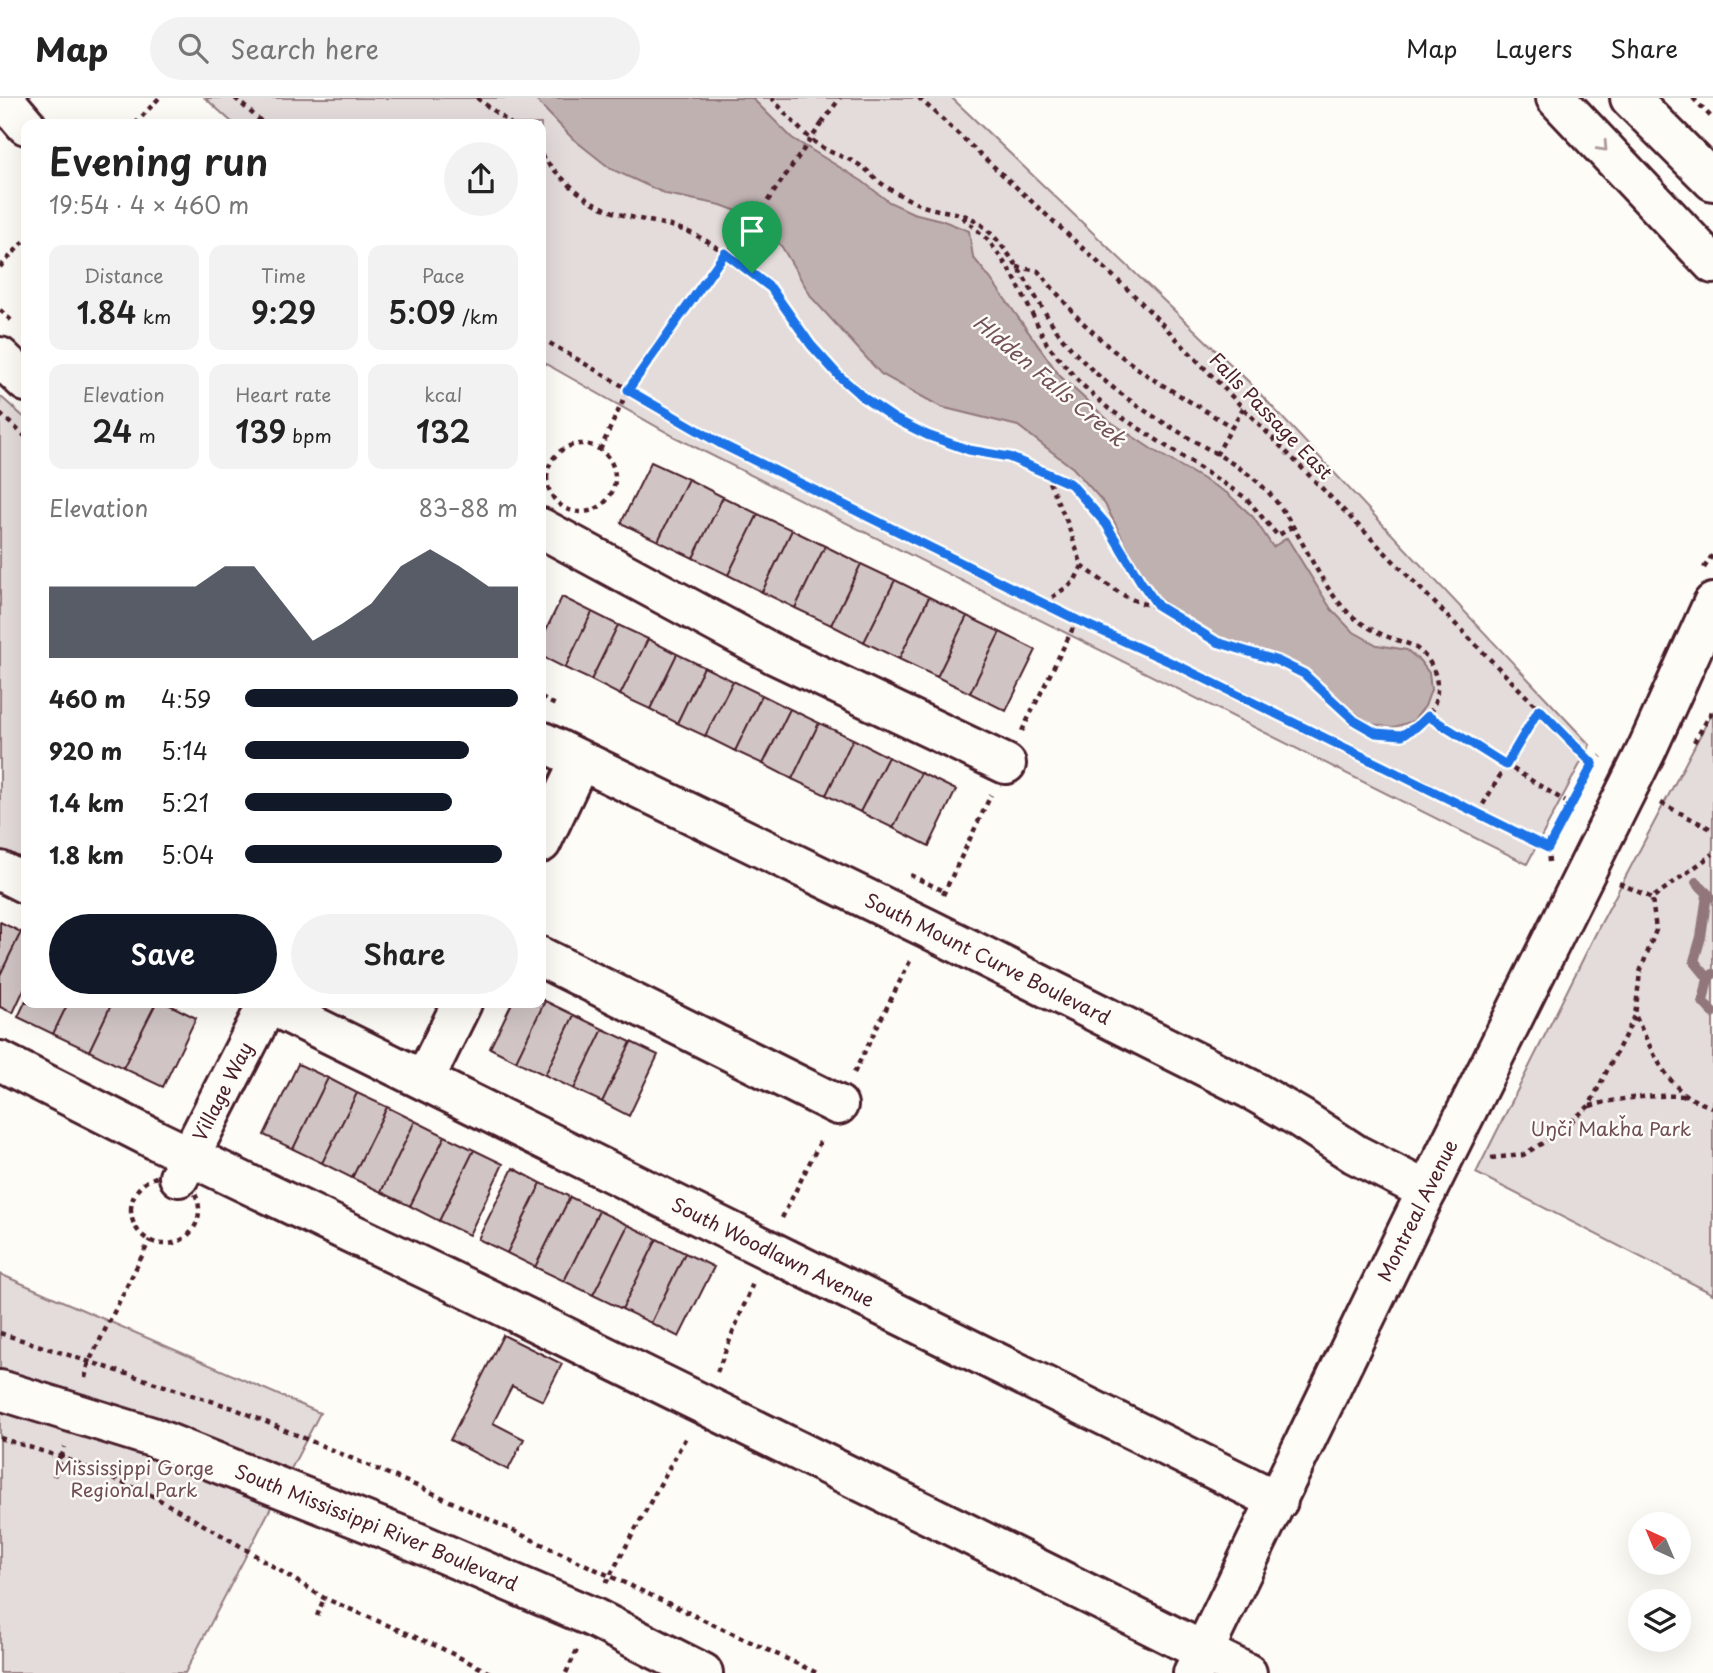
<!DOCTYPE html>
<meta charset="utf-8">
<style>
body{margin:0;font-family:"Playpen Sans",sans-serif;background:#f2f2f2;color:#222;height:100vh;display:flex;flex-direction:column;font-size:26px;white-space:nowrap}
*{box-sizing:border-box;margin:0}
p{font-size:23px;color:#767676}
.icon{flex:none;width:38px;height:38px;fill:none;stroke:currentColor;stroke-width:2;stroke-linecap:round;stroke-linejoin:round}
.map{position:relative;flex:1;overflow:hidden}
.sheet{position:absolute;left:21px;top:21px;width:525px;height:889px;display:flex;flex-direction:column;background:#fff;border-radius:14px;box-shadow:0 7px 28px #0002}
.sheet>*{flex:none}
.needle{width:46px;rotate:316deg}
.controls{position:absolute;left:1628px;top:1414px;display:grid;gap:14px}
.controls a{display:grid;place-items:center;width:63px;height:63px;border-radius:50%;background:#fff;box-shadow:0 7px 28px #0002;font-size:35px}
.pin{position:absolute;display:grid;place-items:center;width:60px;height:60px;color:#fff;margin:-72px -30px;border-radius:50% 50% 50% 0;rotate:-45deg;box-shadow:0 0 7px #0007}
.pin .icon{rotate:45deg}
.round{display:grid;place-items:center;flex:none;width:74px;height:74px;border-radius:37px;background:#f2f2f2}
.headline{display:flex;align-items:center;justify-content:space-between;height:119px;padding:0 28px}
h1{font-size:38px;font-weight:600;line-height:52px}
.figures{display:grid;grid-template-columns:repeat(3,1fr);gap:10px;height:119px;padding:7px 28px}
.figures div{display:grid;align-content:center;border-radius:14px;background:#f2f2f2;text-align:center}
.figures b{font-size:30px;font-weight:600}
.figures small{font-size:19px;font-weight:400}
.figures p{font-size:19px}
.chart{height:196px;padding:14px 28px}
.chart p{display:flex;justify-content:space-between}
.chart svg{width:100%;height:126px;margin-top:7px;fill:#111827;opacity:.7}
.primary-button{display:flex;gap:14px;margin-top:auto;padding:14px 28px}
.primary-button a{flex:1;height:80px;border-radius:42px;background:#111827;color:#fff;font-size:28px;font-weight:600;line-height:80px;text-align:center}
.primary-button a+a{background:#f2f2f2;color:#222}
ul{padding:0 28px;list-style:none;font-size:23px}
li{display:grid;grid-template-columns:112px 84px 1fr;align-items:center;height:52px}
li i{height:18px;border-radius:9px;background:#111827}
header{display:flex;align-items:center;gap:42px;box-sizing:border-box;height:98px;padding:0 35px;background:#fff;border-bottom:2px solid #e0e0e0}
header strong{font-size:33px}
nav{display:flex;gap:38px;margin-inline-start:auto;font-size:24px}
.search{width:490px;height:63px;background:#f2f2f2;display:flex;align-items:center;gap:18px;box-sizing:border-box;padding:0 24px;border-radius:38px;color:#767676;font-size:26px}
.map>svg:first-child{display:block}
.green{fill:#e3dcda;stroke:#967e82;stroke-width:2}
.water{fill:#c0b1b1;stroke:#91777b;stroke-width:2}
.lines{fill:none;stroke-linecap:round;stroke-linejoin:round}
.stream{stroke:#91777b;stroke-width:10}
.building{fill:#d0c5c4;stroke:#4a1f2b;stroke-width:2}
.minor-casing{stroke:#4a1f2b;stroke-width:44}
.path{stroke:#4a1f2b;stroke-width:4.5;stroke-dasharray:5 5;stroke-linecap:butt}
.minor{stroke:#fdfcf7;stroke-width:38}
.path-bridge{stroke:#4a1f2b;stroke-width:4.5;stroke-dasharray:5 5;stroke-linecap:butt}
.oneway{stroke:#ac999b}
.route-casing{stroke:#fff;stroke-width:14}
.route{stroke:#1a73e8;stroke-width:9}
.labels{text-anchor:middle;stroke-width:5;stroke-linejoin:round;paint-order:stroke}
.street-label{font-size:19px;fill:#4a1f2b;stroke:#fdfcf7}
.park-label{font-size:19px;fill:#704e57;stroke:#fdfcf7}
.water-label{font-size:21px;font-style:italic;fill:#73525a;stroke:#fdfcf7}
</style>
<header>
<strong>Map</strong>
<div class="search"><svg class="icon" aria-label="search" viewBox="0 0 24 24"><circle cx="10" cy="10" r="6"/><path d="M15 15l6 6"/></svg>Search here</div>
<nav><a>Map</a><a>Layers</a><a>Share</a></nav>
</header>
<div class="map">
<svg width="1713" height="1575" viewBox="0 0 1713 1575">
<rect width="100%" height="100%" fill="#fdfcf7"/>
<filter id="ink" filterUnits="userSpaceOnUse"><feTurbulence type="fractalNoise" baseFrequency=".0143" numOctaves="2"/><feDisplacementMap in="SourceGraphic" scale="14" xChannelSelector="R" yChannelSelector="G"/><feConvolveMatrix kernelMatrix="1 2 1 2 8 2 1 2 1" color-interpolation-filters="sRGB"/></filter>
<g filter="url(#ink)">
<path class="green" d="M205,0H952L1248,283L1590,647L1527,766L675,339L541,263V26H234Z
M0,298L26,321V768L0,755Z
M1713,613V1196L1476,1075L1599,829Z
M0,1176L320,1315L185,1575H0Z"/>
<path class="water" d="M534,0H752L792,40L862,83L889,104L913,115L941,122L969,133L973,159L990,180L1060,278L1108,322L1153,352L1227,395L1253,419L1273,449L1287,440L1331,511L1352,533L1377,547L1407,552L1420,563L1429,575L1431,592L1425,608L1413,623L1392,630L1367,625L1309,574L1276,556L1211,536L1180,518L1159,500L1141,477L1105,406L1073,370L1018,328L941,309L881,276L812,200L782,149L758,121L721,107L666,96L611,71L572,40Z"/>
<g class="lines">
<path class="stream" d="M1696,784L1711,799
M1707,797L1701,839L1694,863L1708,880
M1713,876L1708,880L1703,904L1713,915"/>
</g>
<path class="building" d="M651,364L688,381L658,443L621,425Z
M688,381L723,399L693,460L658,443Z
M723,399L758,416L728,477L693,460Z
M758,416L792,432L762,494L728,477Z
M792,432L825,448L795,510L762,494Z
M825,448L861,466L831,527L795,510Z
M861,466L895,482L864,544L831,527Z
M895,482L929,499L899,561L864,544Z
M562,499L592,514L565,570L541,558V542Z
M929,499L967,518L937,579L899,561Z
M592,514L618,527L591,582L565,570Z
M967,518L1000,534L970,595L937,579Z
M618,527L648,541L620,597L591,582Z
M1000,534L1036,552L1006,613L970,595Z
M648,541L677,556L650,611L620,597Z
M677,556L704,569L677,625L650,611Z
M704,569L733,583L705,638L677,625Z
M733,583L762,597L735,653L705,638Z
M762,597L790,611L763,666L735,653Z
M790,611L819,625L792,681L763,666Z
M819,625L853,641L826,697L792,681Z
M853,641L888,659L860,714L826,697Z
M888,659L921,675L893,730L860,714Z
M921,675L956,692L929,748L893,730Z
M0,824L21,834L0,877Z
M21,834L26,836V887L13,915L0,909V877Z
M541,900L545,903L516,963L490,950L512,905H541Z
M26,902V905H68L53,936L18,919Z
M545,903L574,917L545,977L516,963Z
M68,905H112L89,953L53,936Z
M112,905H156L123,970L89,953Z
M156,905H166L196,920L163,989L123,970Z
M574,917L603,931L574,991L545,977Z
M603,931L631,944L602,1004L574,991Z
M631,944L658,957L629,1018L602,1004Z
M298,966L328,980L293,1051L264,1037Z
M328,980L357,995L322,1065L293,1051Z
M357,995L387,1009L352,1080L322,1065Z
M387,1009L415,1023L381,1094L352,1080Z
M415,1023L445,1038L410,1108L381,1094Z
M445,1038L474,1052L439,1123L410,1108Z
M474,1052L503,1066L469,1137L439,1123Z
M513,1070L541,1085L507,1155L478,1141Z
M541,1085L570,1099L535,1169L507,1155Z
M570,1099L599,1113L564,1183L535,1169Z
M599,1113L628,1127L593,1197L564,1183Z
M628,1127L657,1141L622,1211L593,1197Z
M657,1141L685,1155L651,1225L622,1211Z
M685,1155L714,1169L679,1239L651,1225Z
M503,1237L562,1266L543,1303L512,1288L493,1325L524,1341L508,1372L450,1342Z"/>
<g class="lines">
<defs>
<g id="minor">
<path d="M3,0L26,27"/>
<path d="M1556,0L1713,166"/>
<path d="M1630,0L1713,83"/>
<path d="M0,259L26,284"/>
<path d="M541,430L774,556L1006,666"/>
<path id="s1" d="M541,643L927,830L1250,991L1300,1020L1355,1056L1427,1093"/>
<path d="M541,745L580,663"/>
<path d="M0,773L26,786"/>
<path d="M541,859L838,1007"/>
<path id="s2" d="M267,905L1278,1403"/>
<path d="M0,963L158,1043L472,1193L956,1430L1247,1575"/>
<path d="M424,982L462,905"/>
<path id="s3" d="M179,1079L268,905"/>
<path id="s4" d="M0,1292L152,1339L407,1440L592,1519L703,1575"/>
<path id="s5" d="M1193,1575L1410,1127L1647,651L1713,505"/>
</g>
</defs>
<use href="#minor" class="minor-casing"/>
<path class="path" d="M235,0L264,26
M477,0L511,26
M919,0L1137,200L1243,310L1593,666
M1693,0L1713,21
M822,25L840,0
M135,26L159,0
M541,57C555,74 575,94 594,105C623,122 654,121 683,132C698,137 715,148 728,157C742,166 757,177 769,189C786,206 796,229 811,247C834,276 864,303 896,322C919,335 947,347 972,353C1005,360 1041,365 1070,385C1091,400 1106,428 1120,450C1131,470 1144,495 1161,509C1187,532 1221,544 1253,554C1273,561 1292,567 1309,580C1340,604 1388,671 1427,619C1445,596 1438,563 1413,548C1407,545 1399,543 1394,541C1374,534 1356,524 1342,508C1310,472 1298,422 1262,388C1238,365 1204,350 1176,332C1135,308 1094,279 1064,242C1036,207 1015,152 979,125C963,112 939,115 921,107C905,100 889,92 876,81C868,74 870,74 861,68C849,60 835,57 823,50C802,36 788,18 772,0
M962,119L989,143L1013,177L1047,246L1079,284L1109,311L1246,400L1278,438L1294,427
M0,169L26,141
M1017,169L1038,173L1079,221L1110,250L1151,280L1232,329
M0,212L13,224
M541,240L723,347L1077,522L1181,569L1548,750
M0,316L26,339
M547 380a34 34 0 1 1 68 0a34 34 0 1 1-68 0Z
M600,352L628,292L725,155L739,144
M1216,357L1243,310
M1082,468C1105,484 1128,506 1157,508
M1704,470L1713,456
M1044,505L1074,484L1082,468L1067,424L1044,373
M541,600L556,607
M1428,618L1571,707
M1022,633L1077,522
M1694,644L1713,612
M1661,705L1713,732
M1478,715L1539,611
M1549,764L1548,750L1593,666L1601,658
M910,777L944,793
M1619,785L1652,800
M943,797L991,697
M1636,919C1648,945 1663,980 1687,998C1695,1003 1705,1006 1713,1010
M854,975L911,861
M1590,1008C1623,999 1653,997 1687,998
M1491,1060L1523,1057L1554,1038L1589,1008L1635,918L1640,874L1656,832L1652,800L1713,756
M131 1112a34 34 0 1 1 68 0a34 34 0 1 1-68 0Z
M782,1120L822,1040
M0,1235L233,1310L424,1391L817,1575
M717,1274L753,1185
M85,1280L89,1264L150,1142
M0,1340L61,1359L151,1397L237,1446L324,1500L439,1549L490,1575
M54,1378L65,1349
M606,1485L686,1339
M317,1518L324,1500
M566,1575L578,1550"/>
<use href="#minor" class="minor"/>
<path class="path-bridge" d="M739,144L822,25"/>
</g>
<defs><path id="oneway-chevron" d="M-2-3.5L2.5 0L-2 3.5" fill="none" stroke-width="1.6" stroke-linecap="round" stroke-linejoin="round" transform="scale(1.75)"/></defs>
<use class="oneway" href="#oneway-chevron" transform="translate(1603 49) rotate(47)"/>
</g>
<g class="lines" filter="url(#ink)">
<defs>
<path id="route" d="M725,155L771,190L811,247L839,278L864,300L895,321L927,337L969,352L1009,359L1071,386L1106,426L1141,484L1158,508L1217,544L1278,563L1304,576L1355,623L1376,635L1402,637L1416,629L1428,618L1506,667L1539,611L1593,666L1548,750L1181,569L1077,522L723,347L628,292Z"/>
</defs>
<use href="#route" class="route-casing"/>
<use href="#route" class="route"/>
</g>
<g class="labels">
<g class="street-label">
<text transform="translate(1271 318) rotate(46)" y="7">Falls Passage East</text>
<text dy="7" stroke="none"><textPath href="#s1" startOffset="497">South Mount Curve Boulevard</textPath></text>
<text dy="7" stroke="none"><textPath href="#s3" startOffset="96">Village Way</textPath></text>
<text dy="7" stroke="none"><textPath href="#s5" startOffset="514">Montreal Avenue</textPath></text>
<text dy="7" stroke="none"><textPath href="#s2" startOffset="564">South Woodlawn Avenue</textPath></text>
<text dy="7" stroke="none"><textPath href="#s4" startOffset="401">South Mississippi River Boulevard</textPath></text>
</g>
<g class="park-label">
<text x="1611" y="1038">Uŋči Makȟa Park</text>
<text x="134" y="1377">Mississippi Gorge<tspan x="134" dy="22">Regional Park</tspan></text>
</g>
<g class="water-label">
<text transform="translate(1049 283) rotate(40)" y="7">HIdden Falls Creek</text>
</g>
</g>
</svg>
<div class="controls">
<a><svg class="needle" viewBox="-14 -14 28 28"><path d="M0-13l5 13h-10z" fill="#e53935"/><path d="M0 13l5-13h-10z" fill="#767676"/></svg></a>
<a><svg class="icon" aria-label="layers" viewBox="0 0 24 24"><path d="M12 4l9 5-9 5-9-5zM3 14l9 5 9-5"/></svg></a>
</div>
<div class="pin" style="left:752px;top:175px;background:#1e9e55"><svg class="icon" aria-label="arrive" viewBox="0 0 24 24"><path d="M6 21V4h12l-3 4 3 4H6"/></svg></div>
<section class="sheet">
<div class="headline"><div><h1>Evening run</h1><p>19:54 · 4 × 460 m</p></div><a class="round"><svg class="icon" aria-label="share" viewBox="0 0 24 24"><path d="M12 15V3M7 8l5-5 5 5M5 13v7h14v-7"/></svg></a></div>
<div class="figures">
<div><p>Distance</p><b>1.84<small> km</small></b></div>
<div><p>Time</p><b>9:29</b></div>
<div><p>Pace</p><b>5:09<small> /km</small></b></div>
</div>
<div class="figures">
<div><p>Elevation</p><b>24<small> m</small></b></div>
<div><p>Heart rate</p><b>139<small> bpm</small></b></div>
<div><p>kcal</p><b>132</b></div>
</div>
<div class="chart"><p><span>Elevation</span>83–88 m</p>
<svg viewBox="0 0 160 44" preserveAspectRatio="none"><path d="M0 44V19L10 19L20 19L30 19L40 19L50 19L60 12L70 12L80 25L90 38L100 32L110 25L120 12L130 6L140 12L150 19L160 19V44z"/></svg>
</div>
<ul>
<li><b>460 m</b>4:59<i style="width:100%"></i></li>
<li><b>920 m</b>5:14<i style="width:82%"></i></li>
<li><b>1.4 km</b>5:21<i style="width:76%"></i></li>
<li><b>1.8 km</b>5:04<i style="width:94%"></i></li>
</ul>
<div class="primary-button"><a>Save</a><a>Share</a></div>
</section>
</div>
